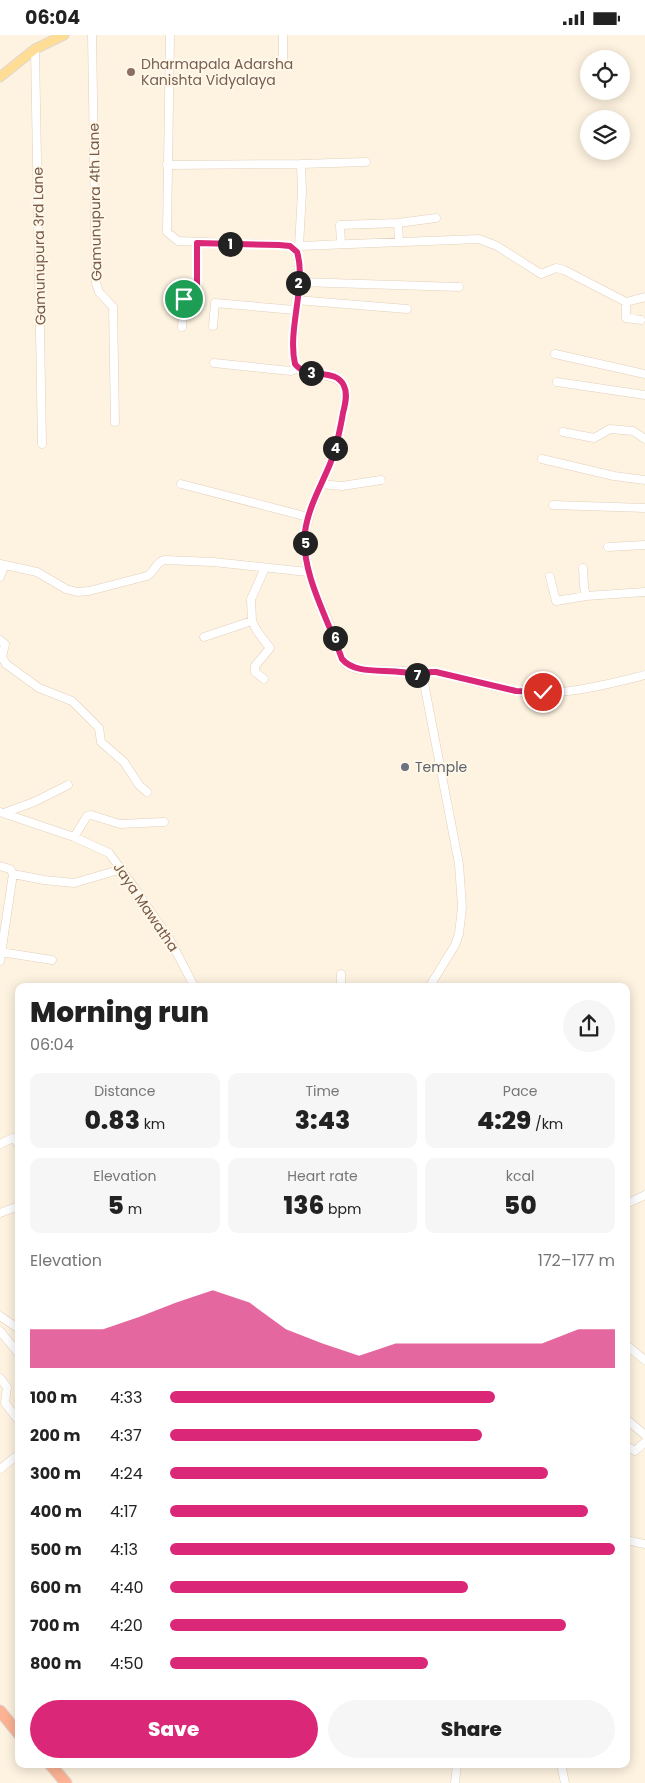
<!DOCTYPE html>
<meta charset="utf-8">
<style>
body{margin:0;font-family:Poppins,sans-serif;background:#f6f6f6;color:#222;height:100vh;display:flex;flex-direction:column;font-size:19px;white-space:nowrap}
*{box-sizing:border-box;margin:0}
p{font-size:16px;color:#767676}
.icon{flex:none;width:28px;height:28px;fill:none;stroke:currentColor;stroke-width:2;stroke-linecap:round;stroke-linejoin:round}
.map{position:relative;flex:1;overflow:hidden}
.sheet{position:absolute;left:15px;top:948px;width:615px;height:785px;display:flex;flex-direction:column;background:#fff;border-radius:10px;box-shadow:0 2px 12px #0003}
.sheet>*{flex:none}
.controls{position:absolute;left:580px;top:15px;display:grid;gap:10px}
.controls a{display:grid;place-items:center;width:50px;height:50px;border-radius:50%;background:#fff;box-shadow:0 2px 12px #0003;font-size:25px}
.pin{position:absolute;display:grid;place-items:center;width:42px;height:42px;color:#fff;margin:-21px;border:2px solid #fff;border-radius:50%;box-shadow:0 1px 5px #0007}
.km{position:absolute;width:25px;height:25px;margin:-12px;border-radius:50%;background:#222;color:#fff;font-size:14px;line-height:25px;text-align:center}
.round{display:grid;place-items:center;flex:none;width:52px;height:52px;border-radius:26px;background:#f6f6f6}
.summary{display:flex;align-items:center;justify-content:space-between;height:85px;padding:0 15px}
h1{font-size:28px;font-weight:800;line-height:38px}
.metrics{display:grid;grid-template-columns:repeat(3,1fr);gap:8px;height:85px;padding:5px 15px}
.metrics div{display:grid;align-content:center;border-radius:10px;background:#f6f6f6;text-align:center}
.metrics b{font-size:25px;font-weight:800}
.metrics small{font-size:14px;font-weight:400}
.metrics p{font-size:14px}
.chart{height:140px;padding:10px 15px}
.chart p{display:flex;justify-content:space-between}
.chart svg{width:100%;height:90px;margin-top:5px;fill:#db2777;opacity:.7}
.button{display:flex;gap:10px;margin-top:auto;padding:10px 15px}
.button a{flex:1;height:58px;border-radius:30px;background:#db2777;color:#fff;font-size:20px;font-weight:800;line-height:58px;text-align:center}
.button a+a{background:#f6f6f6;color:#222}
ul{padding:0 15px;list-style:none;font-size:16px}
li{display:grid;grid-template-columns:80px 60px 1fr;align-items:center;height:38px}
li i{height:12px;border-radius:6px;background:#db2777}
.status{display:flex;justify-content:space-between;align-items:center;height:35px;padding:0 25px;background:#fff;direction:ltr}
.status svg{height:14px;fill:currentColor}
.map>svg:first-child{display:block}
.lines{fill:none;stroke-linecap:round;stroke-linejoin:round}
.minor-casing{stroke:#e2cfbc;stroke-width:9}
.major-casing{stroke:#ded7d3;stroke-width:11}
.highway-casing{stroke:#ded7d3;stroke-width:13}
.minor{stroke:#fff;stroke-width:8}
.major{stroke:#ffdd95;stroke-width:9}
.highway{stroke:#fcb393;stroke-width:11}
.route-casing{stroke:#fff;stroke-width:10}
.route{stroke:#db2777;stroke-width:6}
.education-dot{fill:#8d6e63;stroke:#fff7e7;stroke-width:2}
.worship-dot{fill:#6b7280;stroke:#fff7e7;stroke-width:2}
.labels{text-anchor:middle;stroke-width:4;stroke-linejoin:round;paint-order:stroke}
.education-label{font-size:14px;fill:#785e54;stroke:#fff7e7;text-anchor:start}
.street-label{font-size:14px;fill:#765946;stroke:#fff7e7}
.worship-label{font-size:14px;fill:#5b616d;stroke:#fff7e7;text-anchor:start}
</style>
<div class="status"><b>06:04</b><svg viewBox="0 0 49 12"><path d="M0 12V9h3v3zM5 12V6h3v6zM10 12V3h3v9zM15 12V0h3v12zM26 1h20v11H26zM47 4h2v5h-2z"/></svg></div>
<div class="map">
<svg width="645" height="1748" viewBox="0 0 645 1748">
<rect width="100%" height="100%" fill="#fef3e0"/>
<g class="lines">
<defs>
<path id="minor" d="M92,0L96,248L99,257L113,272L115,387
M170,0L167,197L178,206L279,210L290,211L295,215C307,232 288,302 295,329C309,348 340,331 346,358C343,382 339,406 330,428C318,458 302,486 305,519C307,542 318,563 327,583C333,595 338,620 346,629C364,645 411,623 424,648L459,829L462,872L459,899L455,910L430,951
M35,14L42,409
M283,29V0
M167,130L301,129
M398,188L436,183
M341,209L340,190L398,188L399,207
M299,211L302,157L301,129L366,127
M295,215L299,211L479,204L497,211L541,239L556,233L564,235L626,267L645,262
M299,247L459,252
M296,265L407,274
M626,267V283L641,285
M213,291L215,268L295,275
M182,292L184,264L197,262V208
M555,319L645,339
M214,328L291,336L298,333
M557,347L645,360
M563,397L594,403L610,394L633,396L645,404
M542,424L614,441L645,445
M181,449L308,482
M321,449L342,451L381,445
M553,470L645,473
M608,512L645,510
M0,529L37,537L66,554L77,557L89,556L147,541C155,537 156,526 165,525L213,527L308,537
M583,533L584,552L586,561
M0,542L5,530
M550,542L556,566L586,561L645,557
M252,586L257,596L270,613L255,631V637L264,644
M204,602L252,586L251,564L265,533
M0,605L5,609L2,622L6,629L39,653L72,666L99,693L101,707L124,727L139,750L147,757
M422,643L429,637H436C462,643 489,651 515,656C557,663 604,650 645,640
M0,777L74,802L109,818L134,852L170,905L194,951
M4,778L34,767L68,750
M74,802L87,781L91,780L120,789L164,787
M0,831L10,834L13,839L0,926
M13,839L44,845L74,848L122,834
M0,917L52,925
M341,939V951
M0,1109L13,1103L19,1110
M626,1169L645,1160
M0,1178L19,1171
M0,1281L19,1294
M0,1296L19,1319
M626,1310L645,1325
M0,1343L7,1352L5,1368L19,1386
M626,1384L645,1400
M626,1411L635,1416L645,1407
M0,1434L19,1419
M626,1505L645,1509
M561,1729L565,1748
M455,1748L457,1729"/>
<path id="major" d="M0,42L35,14L64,0"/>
<path id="highway" d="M0,1676L19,1699
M50,1729L66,1748"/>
</defs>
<use href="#minor" class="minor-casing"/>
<use href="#major" class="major-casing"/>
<use href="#highway" class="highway-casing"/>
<use href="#minor" class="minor"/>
<use href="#major" class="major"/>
<use href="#highway" class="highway"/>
</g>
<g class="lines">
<defs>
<path id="route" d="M184,264L197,262V208L279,210L290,211L297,217C307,249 287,294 295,329C307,345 336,332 344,351C348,359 345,370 343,378C340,395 337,412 330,429C321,451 308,473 305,497C300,537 329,586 342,624C359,644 398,629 422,643L430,637H436L516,656L543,657"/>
</defs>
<use href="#route" class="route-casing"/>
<use href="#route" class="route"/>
</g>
<circle class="education-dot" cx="131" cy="37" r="5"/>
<circle class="worship-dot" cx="405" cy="732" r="5"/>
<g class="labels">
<g class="education-label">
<text x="141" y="34">Dharmapala Adarsha<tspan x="141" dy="16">Kanishta Vidyalaya</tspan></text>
</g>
<g class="street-label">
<text transform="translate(95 167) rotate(-91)" y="5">Gamunupura 4th Lane</text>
<text transform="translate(39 211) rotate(-91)" y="5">Gamunupura 3rd Lane</text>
<text transform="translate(146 872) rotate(56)" y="5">Jaya Mawatha</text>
</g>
<g class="worship-label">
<text x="415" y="737">Temple</text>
</g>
</g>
</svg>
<div class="controls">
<a><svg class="icon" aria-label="locate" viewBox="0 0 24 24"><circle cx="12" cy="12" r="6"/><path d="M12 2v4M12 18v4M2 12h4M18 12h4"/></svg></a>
<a><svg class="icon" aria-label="layers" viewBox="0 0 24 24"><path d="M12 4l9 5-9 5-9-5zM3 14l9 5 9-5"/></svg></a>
</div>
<div class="pin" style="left:184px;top:264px;background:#1e9e55"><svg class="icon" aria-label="arrive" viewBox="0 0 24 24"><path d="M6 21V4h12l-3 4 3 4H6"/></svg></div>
<div class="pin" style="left:543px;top:657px;background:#d93025"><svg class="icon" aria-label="check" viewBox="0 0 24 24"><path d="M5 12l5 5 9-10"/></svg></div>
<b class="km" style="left:230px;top:209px">1</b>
<b class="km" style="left:298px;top:248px">2</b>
<b class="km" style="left:311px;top:338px">3</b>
<b class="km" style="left:335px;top:413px">4</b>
<b class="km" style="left:305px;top:508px">5</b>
<b class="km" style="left:335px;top:603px">6</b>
<b class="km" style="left:417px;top:640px">7</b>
<section class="sheet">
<div class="summary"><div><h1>Morning run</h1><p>06:04</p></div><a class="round"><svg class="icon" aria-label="share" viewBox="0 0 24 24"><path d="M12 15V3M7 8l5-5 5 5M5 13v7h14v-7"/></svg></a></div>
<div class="metrics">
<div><p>Distance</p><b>0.83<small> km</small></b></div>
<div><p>Time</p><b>3:43</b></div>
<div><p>Pace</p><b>4:29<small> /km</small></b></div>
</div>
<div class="metrics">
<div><p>Elevation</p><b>5<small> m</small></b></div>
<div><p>Heart rate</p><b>136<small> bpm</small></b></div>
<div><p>kcal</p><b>50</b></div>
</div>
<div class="chart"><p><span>Elevation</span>172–177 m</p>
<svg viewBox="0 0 160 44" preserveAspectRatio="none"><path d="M0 44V25L10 25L20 25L30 19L40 12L50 6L60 12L70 25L80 32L90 38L100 32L110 32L120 32L130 32L140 32L150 25L160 25V44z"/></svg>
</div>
<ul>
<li><b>100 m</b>4:33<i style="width:73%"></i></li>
<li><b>200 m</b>4:37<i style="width:70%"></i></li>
<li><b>300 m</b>4:24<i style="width:85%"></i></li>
<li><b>400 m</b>4:17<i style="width:94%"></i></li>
<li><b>500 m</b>4:13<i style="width:100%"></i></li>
<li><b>600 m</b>4:40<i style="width:67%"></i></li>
<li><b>700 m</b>4:20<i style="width:89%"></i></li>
<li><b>800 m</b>4:50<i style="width:58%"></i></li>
</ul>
<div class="button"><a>Save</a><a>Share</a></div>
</section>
</div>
